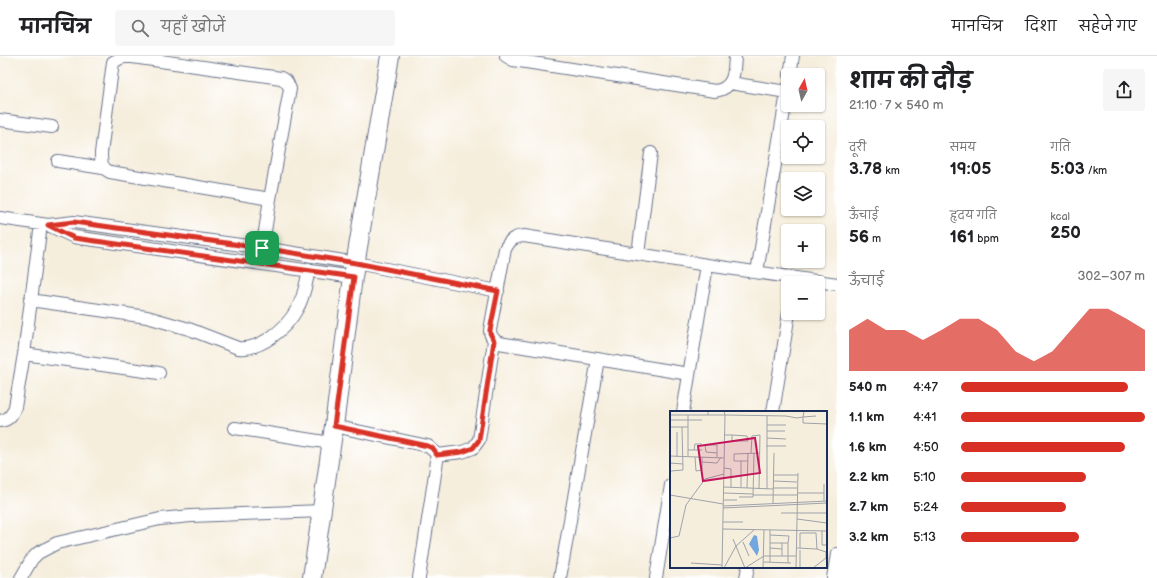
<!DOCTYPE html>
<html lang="hi">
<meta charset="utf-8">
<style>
body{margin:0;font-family:"Balsamiq Sans","Playpen Sans Deva",sans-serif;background:#f6f6f6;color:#202124;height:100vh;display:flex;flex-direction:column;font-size:15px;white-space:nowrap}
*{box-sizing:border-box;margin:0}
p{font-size:13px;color:#757577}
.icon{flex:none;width:22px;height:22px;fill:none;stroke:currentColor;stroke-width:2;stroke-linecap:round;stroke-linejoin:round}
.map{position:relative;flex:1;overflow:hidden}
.drawer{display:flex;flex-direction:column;background:#fff;width:320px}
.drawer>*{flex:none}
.needle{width:26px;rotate:8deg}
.tools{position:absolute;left:781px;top:12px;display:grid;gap:8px}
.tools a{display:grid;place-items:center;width:44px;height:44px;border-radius:4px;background:#fff;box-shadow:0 1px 3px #0004;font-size:20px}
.pin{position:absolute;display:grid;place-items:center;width:34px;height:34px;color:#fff;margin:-17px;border-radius:8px;box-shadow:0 2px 6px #0006}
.round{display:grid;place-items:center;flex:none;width:42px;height:42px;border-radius:4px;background:#f6f6f6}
.overview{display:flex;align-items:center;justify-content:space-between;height:68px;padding:0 12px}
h1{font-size:22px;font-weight:700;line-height:30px}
.metrics{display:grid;grid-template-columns:repeat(3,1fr);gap:6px;height:68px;padding:4px 12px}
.metrics div{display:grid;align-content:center}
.metrics b{font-size:17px;font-weight:700}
.metrics small{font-size:11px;font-weight:400}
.metrics p{font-size:11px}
.chart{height:112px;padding:8px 12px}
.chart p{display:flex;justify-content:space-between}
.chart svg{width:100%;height:72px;margin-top:4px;fill:#d93025;opacity:.7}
ul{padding:0 12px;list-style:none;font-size:13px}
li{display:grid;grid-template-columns:64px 48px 1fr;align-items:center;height:30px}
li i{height:10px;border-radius:5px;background:#d93025}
header{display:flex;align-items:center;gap:24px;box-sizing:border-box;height:56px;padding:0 20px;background:#fff;border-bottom:1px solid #e0e0e0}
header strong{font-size:19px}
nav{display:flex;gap:22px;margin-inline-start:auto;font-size:14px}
.search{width:280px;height:36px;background:#f6f6f6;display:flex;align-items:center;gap:10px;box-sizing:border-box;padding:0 14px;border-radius:4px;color:#757577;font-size:15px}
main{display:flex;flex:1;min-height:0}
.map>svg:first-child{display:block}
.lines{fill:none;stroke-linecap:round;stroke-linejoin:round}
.street-casing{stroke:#68728a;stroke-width:14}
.secondary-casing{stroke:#68728a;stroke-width:20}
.street{stroke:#fff;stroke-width:12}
.secondary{stroke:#fff;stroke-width:18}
.route-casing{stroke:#fff;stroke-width:8}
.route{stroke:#d93025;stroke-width:5}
.inset-road{fill:none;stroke:#9ea2aa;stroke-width:1}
.view{fill:#c2185b;fill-opacity:0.15;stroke:#c2185b;stroke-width:2}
.inset-edge{fill:none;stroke:#1b2f5e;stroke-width:2}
</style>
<header>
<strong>मानचित्र</strong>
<div class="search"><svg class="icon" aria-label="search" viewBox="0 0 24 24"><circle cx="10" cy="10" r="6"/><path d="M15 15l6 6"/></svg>यहाँ खोजें</div>
<nav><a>मानचित्र</a><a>दिशा</a><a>सहेजे गए</a></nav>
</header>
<main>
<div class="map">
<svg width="837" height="522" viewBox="0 0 837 522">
<rect width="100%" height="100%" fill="#fff"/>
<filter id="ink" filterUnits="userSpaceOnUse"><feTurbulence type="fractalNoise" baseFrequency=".025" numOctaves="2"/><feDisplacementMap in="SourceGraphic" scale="8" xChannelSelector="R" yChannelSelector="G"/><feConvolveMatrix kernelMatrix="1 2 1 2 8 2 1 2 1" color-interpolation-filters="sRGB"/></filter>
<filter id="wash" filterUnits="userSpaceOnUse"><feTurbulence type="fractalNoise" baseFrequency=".012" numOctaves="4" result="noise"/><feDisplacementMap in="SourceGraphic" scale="16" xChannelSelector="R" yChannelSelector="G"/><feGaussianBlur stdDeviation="0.9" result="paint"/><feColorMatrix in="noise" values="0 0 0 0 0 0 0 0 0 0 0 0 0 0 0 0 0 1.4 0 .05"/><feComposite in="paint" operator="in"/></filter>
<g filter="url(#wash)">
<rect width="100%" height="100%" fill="#f6eedd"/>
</g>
<g filter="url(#ink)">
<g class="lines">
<defs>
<path id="street" d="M506,0L513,4L715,35C735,32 734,16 735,0
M790,19L793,0
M730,27L787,36
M0,64L52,71
M58,105L103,112
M0,162L48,169L74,166L263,192L356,207L498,235
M48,169L74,181L353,221
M638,198L651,97
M260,207L270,143L110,116C101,112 101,106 101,97L113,6L123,1H132L281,22L287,26L290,33L270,143
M757,216L788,31
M30,244L147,261L189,273L238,292C261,294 286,273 297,253C304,242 306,227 309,214
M24,298L159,317
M689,318L499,287C493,284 490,280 490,274L505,193C510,184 513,181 524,180L707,209L837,228
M683,356L707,209
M773,356L789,257
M0,365C9,364 12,359 15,351L24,298L41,168
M334,370L428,390L436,397L437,405L419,522
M235,372L331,387
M437,399L462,396L473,392L479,384L494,285
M21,522L32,503L38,497L57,487L160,463L191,460L323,455
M560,522L598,303
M656,522L671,429
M746,522L748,511
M833,522L837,498"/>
<path id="secondary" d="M312,522L334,370L353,221L390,0"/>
</defs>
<use href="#street" class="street-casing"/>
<use href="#secondary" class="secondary-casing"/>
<use href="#street" class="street"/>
<use href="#secondary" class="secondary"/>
</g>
</g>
<g class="lines" filter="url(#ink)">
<defs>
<path id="route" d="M74,166L262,192L356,207L498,235L490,274V277L494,285L479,384L473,392L462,396L437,399L432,392L428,390L334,370L354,221L74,182L48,169Z"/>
</defs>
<use href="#route" class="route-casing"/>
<use href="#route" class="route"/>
</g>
<g transform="translate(670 355)">
<rect width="157" height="157" fill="#f6eedd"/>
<path d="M84,124L87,125L89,139L87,145L79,133Z" fill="#73a6df"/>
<path class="inset-road" d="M38,0V4H55L52,157M54,0L55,4L116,5L127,7L133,6L134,0M0,4H38M146,5L133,6V12L157,13M0,9H32M97,14H116M0,16H18M97,20H115M54,24H62L77,25L78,30H62V24M97,27L116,28M96,35H116M18,39H32M24,39L25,33H32M81,42L82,25L90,24L89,78M0,45L54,47M7,46V21M18,46V4M25,46L26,60L32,59V46M47,46V42L36,41L35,34H47V42M78,50H64V43L90,42M32,51L47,52L51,46M0,52L13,53M54,57L61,58V76M1,60L13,59L12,16M104,64H128M104,70L127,71M54,76L103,78M71,76V50M77,77L78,42M103,77H127M97,78V5M54,82L83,83M127,82H154M0,84L53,93M83,84H127M69,86H83L84,42M54,89H67M154,90V73M103,92L104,42M53,95L157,90M53,97L157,92M111,102H157M127,108L157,112M53,111H73M53,118L157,120M152,120V134H157M100,124L119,125L118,132M0,127L9,125L16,94L35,68L54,63M63,128L75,157M73,131L79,145M100,132H118V152M100,137L112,138M127,137L147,138L146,122H130V137M112,145V132M94,151L121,152M100,151V119M21,152L52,154M54,157L66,135L84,119M75,157L94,145H126M93,157L94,119M126,157L128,62M130,157V139M143,157L156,147V141L147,138"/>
<path class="view" d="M85,27L90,62L33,70L28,35Z"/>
<rect width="157" height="157" class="inset-edge"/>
</g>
</svg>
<div class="tools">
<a><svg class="needle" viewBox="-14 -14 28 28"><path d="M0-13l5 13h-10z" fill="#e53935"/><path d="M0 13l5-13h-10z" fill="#757577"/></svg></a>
<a><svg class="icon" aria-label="locate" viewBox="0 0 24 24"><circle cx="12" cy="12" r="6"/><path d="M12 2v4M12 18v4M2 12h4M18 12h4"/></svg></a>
<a><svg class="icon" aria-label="layers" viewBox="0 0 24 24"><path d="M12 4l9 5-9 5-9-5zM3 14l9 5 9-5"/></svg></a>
<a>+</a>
<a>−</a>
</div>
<div class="pin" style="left:262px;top:192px;background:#1e9e55"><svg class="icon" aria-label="arrive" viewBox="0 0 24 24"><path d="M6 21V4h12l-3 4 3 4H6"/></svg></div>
</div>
<section class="drawer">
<div class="overview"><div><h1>शाम की दौड़</h1><p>21:10 · 7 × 540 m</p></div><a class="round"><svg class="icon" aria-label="share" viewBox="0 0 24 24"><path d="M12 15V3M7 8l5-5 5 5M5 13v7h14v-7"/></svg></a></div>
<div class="metrics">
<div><p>दूरी</p><b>3.78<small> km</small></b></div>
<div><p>समय</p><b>19:05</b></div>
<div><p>गति</p><b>5:03<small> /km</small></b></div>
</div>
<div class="metrics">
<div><p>ऊँचाई</p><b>56<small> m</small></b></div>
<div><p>हृदय गति</p><b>161<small> bpm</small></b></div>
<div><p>kcal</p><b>250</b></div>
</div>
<div class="chart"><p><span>ऊँचाई</span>302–307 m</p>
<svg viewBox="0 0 160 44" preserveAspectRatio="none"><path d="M0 44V19L10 12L20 19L30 19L40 25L50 19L60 12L70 12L80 19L90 32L100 38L110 32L120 19L130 6L140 6L150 12L160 19V44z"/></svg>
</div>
<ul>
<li><b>540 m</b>4:47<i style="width:91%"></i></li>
<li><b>1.1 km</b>4:41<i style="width:100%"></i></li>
<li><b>1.6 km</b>4:50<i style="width:89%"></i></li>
<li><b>2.2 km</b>5:10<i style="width:68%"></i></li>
<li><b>2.7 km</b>5:24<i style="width:57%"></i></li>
<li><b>3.2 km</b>5:13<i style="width:64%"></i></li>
</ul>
</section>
</main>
